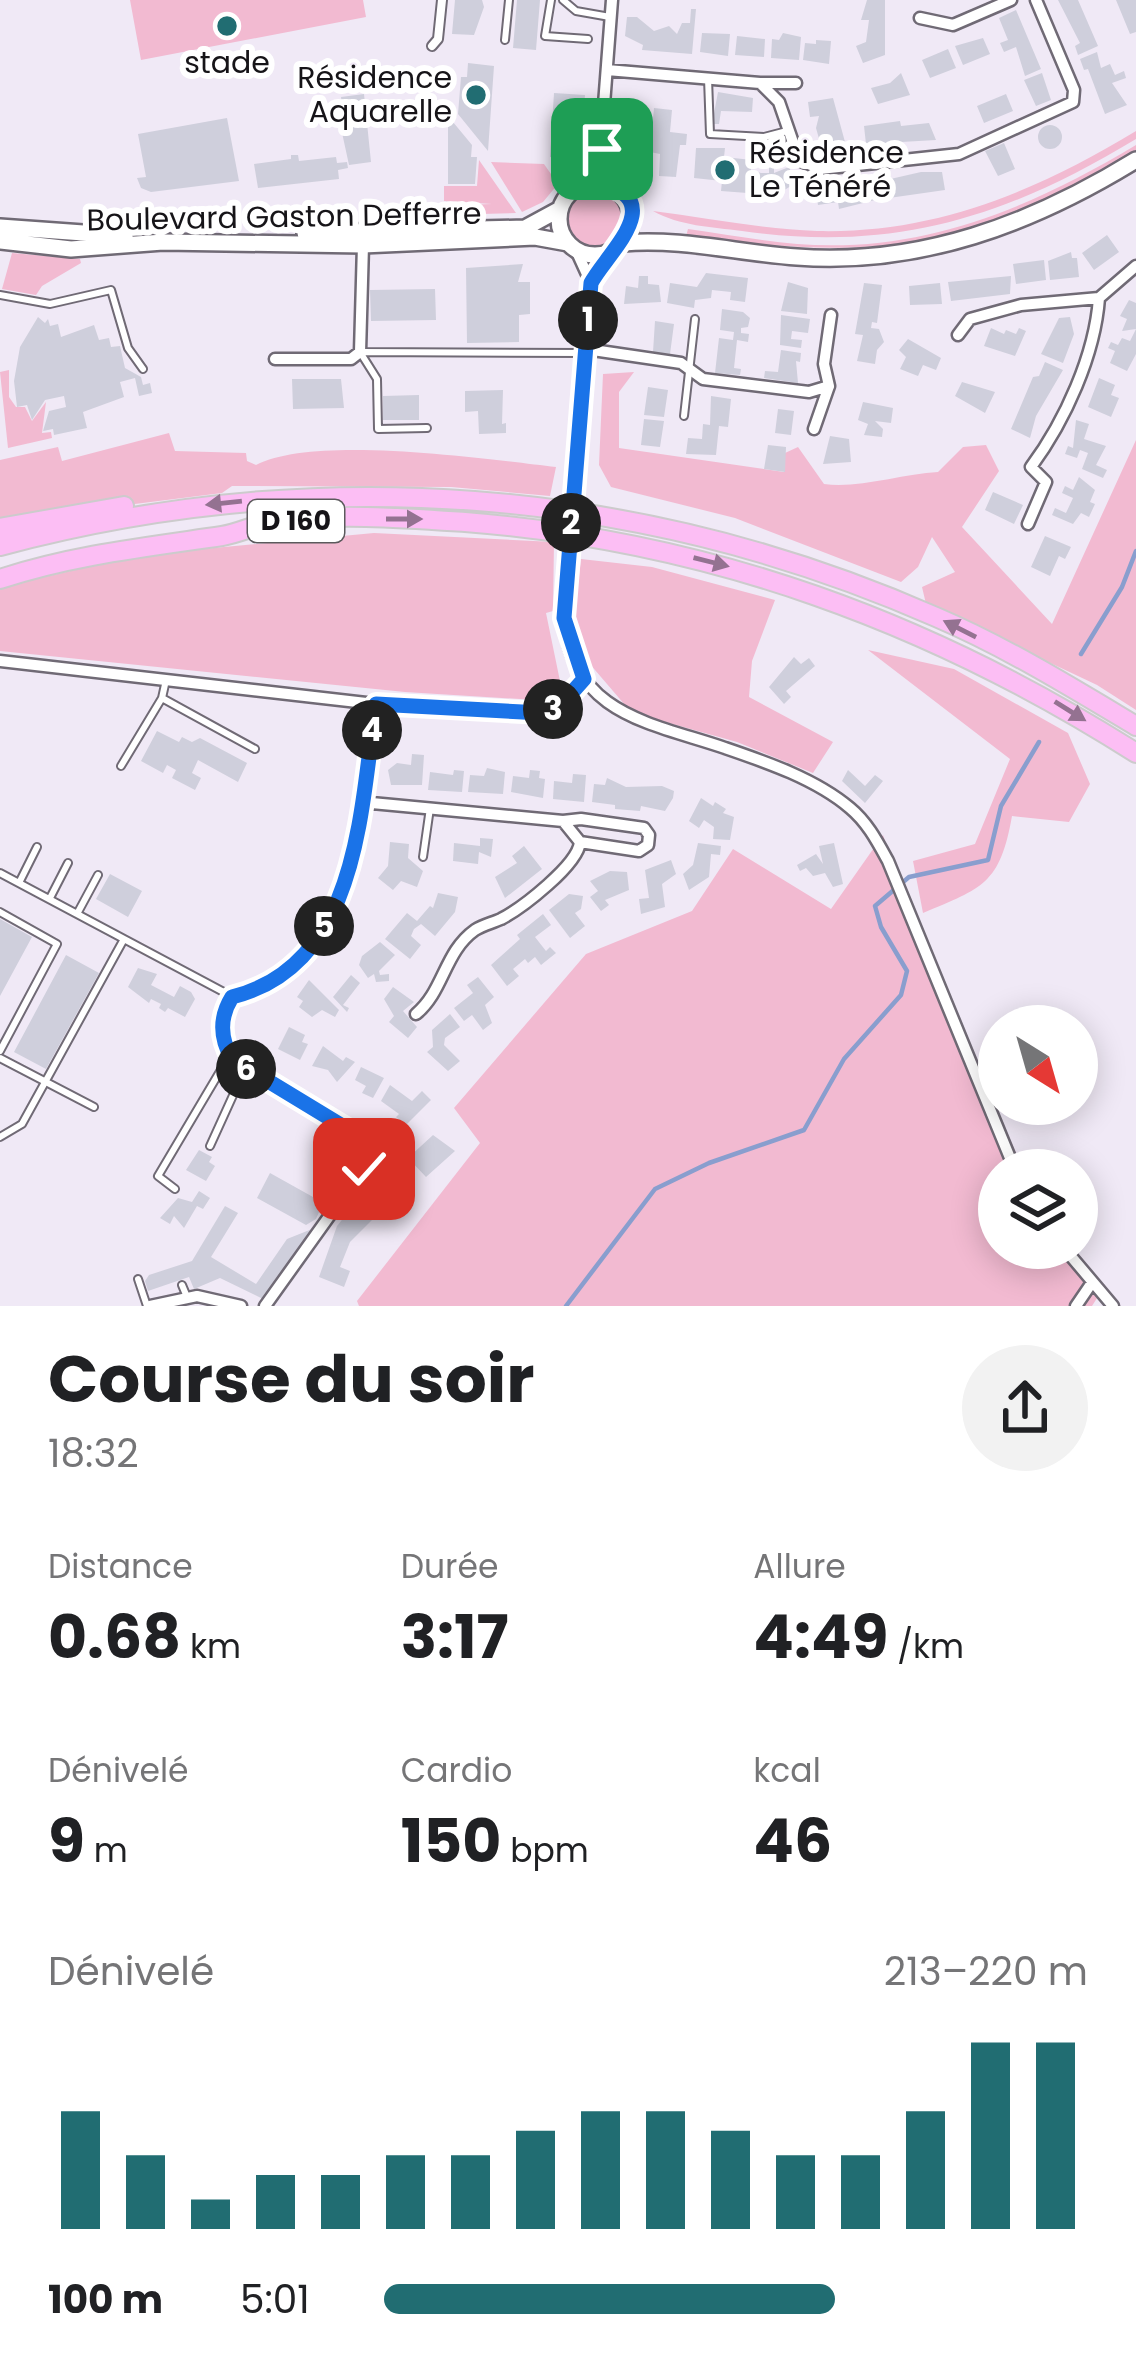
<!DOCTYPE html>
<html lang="fr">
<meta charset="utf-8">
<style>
body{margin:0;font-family:Poppins,sans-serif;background:#f2f2f2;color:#202124;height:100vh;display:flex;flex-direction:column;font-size:45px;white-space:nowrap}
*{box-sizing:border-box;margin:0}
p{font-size:39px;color:#757577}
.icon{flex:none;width:66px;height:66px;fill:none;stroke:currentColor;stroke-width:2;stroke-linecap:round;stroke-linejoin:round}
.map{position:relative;height:1306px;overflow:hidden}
.details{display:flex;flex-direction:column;background:#fff;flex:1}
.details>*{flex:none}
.needle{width:78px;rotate:143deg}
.buttons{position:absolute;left:978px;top:1005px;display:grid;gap:24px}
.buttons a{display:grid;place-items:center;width:120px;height:120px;border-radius:50%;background:#fff;box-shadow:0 6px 30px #0003;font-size:60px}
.pin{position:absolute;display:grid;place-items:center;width:102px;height:102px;color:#fff;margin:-51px;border-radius:24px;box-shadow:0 6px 18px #0006}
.km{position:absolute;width:60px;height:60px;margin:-30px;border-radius:50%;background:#222;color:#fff;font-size:33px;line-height:60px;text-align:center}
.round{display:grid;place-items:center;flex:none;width:126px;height:126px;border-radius:63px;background:#f2f2f2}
.head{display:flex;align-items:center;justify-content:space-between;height:204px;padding:0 48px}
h1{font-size:66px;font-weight:700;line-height:90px}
.stats{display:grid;grid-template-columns:repeat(3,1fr);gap:18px;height:204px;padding:12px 48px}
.stats div{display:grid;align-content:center}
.stats b{font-size:60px;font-weight:700}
.stats small{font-size:33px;font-weight:400}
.stats p{font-size:33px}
.chart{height:336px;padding:24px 48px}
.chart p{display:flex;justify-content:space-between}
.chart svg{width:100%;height:216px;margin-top:12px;stroke:#216d72;stroke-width:6}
ul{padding:0 48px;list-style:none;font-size:39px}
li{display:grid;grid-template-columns:192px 144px 1fr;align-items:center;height:90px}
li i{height:30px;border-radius:15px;background:#216d72}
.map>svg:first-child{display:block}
.green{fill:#f2bad1}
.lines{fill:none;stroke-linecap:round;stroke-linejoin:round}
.stream{stroke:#899ece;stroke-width:4.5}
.building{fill:#cfcfdc}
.service-casing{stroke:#706a75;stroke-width:10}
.pedestrian-casing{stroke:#706a75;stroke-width:12}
.minor-casing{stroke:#706a75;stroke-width:15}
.secondary-casing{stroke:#706a75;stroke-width:20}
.trunk-casing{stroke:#cccbcc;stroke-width:22}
.service{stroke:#fff;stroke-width:6}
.pedestrian{stroke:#fff;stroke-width:8}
.minor{stroke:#fff;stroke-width:10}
.secondary{stroke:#fff;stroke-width:15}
.trunk{stroke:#fcbef4;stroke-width:18}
.minor-bridge-casing{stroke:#706a75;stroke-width:15;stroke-linecap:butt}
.minor-bridge{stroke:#fff;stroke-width:10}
.oneway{fill:#947291}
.route-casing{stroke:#fff;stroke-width:24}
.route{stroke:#1a73e8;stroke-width:15}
.poi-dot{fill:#216d72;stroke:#fff;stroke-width:4.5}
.labels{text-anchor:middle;stroke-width:12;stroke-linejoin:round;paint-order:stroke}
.shield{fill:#fff;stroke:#5c5a5d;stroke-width:3}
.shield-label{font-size:27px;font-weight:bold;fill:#161418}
.poi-label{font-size:30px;fill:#161418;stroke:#fff}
.street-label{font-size:30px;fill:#161418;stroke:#fff}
</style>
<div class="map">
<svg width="1136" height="1306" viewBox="0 0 1136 1306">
<rect width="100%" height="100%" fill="#f0e9f6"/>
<path class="green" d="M130,0H363L366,17L141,60Z
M1136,131V139C1007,217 894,253 742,231C711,227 680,226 653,211C707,218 762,229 817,231C935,234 1037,191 1136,131Z
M1136,145V152C977,252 869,261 686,236L688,229C724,234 761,241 797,244C922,254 1031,208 1136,145Z
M479,160L516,213L403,216L405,207L492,204L444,201V186H477Z
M491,162L544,164L558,184L543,202L522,212Z
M566 218a29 29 0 1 1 58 0a29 29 0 1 1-58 0Z
M12,253L80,259L81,263L42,286L36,295L2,289Z
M9,370V397L16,407H25L32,421L46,402L42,433L51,432L52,438L8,448L0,372Z
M634,372L619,392V448L784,472L785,453L798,447L824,484C857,489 902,474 938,472L963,447L986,445L999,471L962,527L1052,624L1136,440V710L1097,685L926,604L922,587L955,572L932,537L918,567L901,582L735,518L611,487L599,465L603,374Z
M169,433L175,451L246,453L247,461L256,465C314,434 486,459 556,467L550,496L451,487L232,486L222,493L0,521V460L58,447L62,461Z
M374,533L554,542L553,611L546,613L561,686L553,701L405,692L0,651V590L19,583L139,555Z
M581,559L652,567L775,600L752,661L749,697L833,742L813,773L737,742L651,718L625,705L589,663L574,618Z
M868,650L954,669L1068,733L1090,784L1069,822L1012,816C1000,884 983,888 923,913L913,861L975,844L1010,759Z
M883,835L932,970L1024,1170H999V1248H1070L1099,1295L1092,1306H359L357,1301L480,1143L454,1108L586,954L692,911L733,849L831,909Z"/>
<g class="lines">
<path class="stream" d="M1081,654L1122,587L1136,551
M566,1306L655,1189L709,1163L804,1130L844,1059L901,995L907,971L881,927L875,906L909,877L988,860L1001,806L1039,742"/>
</g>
<path class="building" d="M455,0H482L484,7L474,35L452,34Z
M517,0H540L536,50L513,48Z
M867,0H885V55L863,63L856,46L866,42L869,20H861Z
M1058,0H1078L1098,46L1078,55L1075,46L1080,43Z
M1116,0H1136V32L1130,34Z
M691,9H696L692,54L642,50L643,45L625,36L627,17H637L654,31L669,26L677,34L682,23H690Z
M1016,10L1041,69L1025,76L1016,47L1004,52L1000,43L1008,40L999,18Z
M702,33L730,34L728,56L700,52Z
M783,33L801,37L799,60L771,58L772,39L779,40Z
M737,36L765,39L764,57L735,55Z
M983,38L990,54L963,65L955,46Z
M816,40L831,41L829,64L803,60L805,43L816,44Z
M948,49L956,68L930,78L922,60Z
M1097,52L1101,68L1110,64L1115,75L1124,71L1126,78L1112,83L1127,105L1105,114L1088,69L1084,70L1080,59Z
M468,63L494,66L488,151L458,114L461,77H467Z
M901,73L910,95L878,104L871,88L890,83Z
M1042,73L1051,100L1036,106L1024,80Z
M718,92L753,98L752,112L721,111L719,124H712Z
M554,93L585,95L580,148L563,159L550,157Z
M364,94L371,162L349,165L341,128H345L341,97Z
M1006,94L1013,111L984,123L977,106Z
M833,98L845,142L839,143L840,153L824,156L816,128L819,116L810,117L808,102Z
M654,108L672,110L670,132L687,134L686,145H680L676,177L659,176L660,154L650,152Z
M448,116L472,145L471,157H477L475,184H448Z
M227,118L239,181L151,192L141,188L137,178L146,177L138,134Z
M900,121L901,126L929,123L936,140L866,144L864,126Z
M1038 137a12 12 0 1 1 24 0a12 12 0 1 1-24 0Z
M1004,143L1015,169L998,176L985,151Z
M696,148H725L724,157L752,160L751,170L761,173H769V167H774V173L789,167L796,183L776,195L721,191L722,181L694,178Z
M291,155H298L299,161L336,157L337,163L347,162L348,168L338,170L339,179L258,188L254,164L291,159Z
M921,172H942L945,190L889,198L886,180Z
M836,182L837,186L873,182L875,200L839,209L838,202L818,205L815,186Z
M1107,235L1119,252L1094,270L1082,253Z
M1071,252L1072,258H1077L1079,277L1050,280L1048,261Z
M1044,260L1046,280L1016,284L1013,264Z
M523,264L518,282H530V314L519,315V342L467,343L466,268Z
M706,273L748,278L745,302L730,300L731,292L712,290L711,298L695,300L694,308L667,303L670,283L697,287Z
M639,276H648V284L659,285L661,302L624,304L626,286L638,288Z
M1011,276L1010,294L951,301L948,282Z
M788,282L808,288L807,314L781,311Z
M864,283L882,285L877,323L872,322L871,328L879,329L884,342L877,350L875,364L857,361L863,335L855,334Z
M940,283L942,304L910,305L909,286Z
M435,289L436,320L371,321L370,290Z
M1129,300L1136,303V354L1127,371L1110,363L1115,351L1108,348L1111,342L1118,345L1122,338L1130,341L1136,329L1122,331L1127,319L1120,316Z
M722,309L743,312L750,318L748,327L741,328V333L749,334L748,342L737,340L734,368L741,369L740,375L715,373L719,338L733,340L734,332L720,330Z
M781,315L810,319L808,333L792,331L791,339L802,340L801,348L780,345Z
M38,317L45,323L48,319L50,326L58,324L61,337L94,325L99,340L109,338L111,347L120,346L125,368L141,377L143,385L150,383L152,393L139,396L135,378L120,382L124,397L83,412L87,428L54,435L53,429L43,431L49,411L66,407L64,396L45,400L32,420L27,405L17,407L14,381L20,347Z
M1070,317L1074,334L1063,363L1041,354L1059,318Z
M655,321L674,324L670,354L653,352Z
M991,328L1004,334L1006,330L1016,334L1019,328L1026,331L1015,356L984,346Z
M908,339L941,358L936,370L923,365L918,376L900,369L906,357L899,350Z
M781,350L801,353L800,362L796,361L798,383L764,378L765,371L778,372Z
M1045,362L1063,370L1036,416L1030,438L1011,429L1033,377L1039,376Z
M1099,378L1115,385L1111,395L1119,398L1111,417L1088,407Z
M292,379H341L344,408L293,409Z
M962,382L995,392L985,413L955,396Z
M648,387L668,390L664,417L644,415Z
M503,390L502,424L506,423V433L479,434L478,411L465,412V391Z
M419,395V420H383V396Z
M711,396L731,399L728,427L719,426L716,455L686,454L688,438L702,439L703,424L710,425Z
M863,402L893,408L891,423L875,421L883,429L882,437L864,435L868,424L858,420Z
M778,409L794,411L791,435L775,433Z
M644,419L664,421L660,447L641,445Z
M1076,420L1089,424L1084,439L1106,446L1096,465L1107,470L1103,478L1082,469L1088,453L1080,450L1077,458L1065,454L1068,446L1073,448Z
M830,436L849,439L851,462L823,464Z
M768,445L786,447L785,472L764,469Z
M1079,477L1095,490L1090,502L1095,504L1089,517L1081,513L1073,524L1052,515L1055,508L1066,513L1073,498L1062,493L1065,486L1073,490Z
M993,492L1023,505L1014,524L985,510Z
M1045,536L1071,547L1065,559L1059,556L1050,576L1031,567Z
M794,657L801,664L809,658L815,666L786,691L791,697L784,704L769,687Z
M157,731L179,742L182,737L192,742L200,738L247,763L238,782L198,760L192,773L201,778L195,790L172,778L176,770L167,765L163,773L141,761Z
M412,754L424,755L422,785H391L388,770L397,763L411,765Z
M487,768L505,772L503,794L468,792L470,775L484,776Z
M454,770L464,771L462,792L428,790L430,772L453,775Z
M530,770L540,771L539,778L545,779L543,798L511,792L513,776L529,778Z
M848,770L865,786L875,775L883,781L865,803L842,781Z
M573,774L586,775L584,802L553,799L554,781L572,783Z
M607,778L626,787L662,786L674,791L673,798L665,811L641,806L640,811L615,809V805L592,802L594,784L605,785Z
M701,798L713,806L715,802L726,809L723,813L734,817L730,840L713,839L714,827L704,820L699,828L689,821Z
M480,838L493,839L491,857L479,852L478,864L453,861L454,843L480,846Z
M390,842L409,844L408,858L423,871L417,887L401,881L393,890L378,878L388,866Z
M698,843L721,846L720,855L711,854L709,877L689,890L683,874L693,865Z
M834,843L843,884L833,887L825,873L813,876L806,868L800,871L797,865L816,854L823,864L819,846Z
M524,846L542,869L505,898L495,877L517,863L512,856Z
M671,860L676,874L662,884L665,907L641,914L639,899L649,898L645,870Z
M610,871L627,872L629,890L605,900L609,905L601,911L590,897L598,891L590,881Z
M110,874L142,891L128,917L96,899Z
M438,893L458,897L455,912L435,936L421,924L414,929L411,936L421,945L410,959L385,939L407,913L417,921L430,906L433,908Z
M569,894L583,896L581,909L575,913L585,926L570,938L549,910Z
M543,914L551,925L535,937L546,951L550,947L556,953L541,965L535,957L528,963L525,959L513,969L519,976L507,986L491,965L520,939L517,935Z
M0,919L32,937L0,996Z
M380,942L395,955L379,971L380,975L389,974V981L376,982L374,974L368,978L359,965L362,956Z
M66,955L99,973L46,1069L14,1052Z
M138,968L157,974L151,985L174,997L180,986L191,992L195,999L185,1017L168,1008L165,1012L159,1008L161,1004L151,999L149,1003L128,987Z
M351,975L360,983L343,1005L349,1008L347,1012L333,997Z
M478,977L494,997L485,1005L492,1023L483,1030L472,1015L464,1021L454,1008L473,993L467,985Z
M309,980L339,1010L335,1017L322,1010L312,1017L299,1007L303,1001L297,997Z
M393,987L414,1002L403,1011L417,1027L408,1038L389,1022L394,1016L384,999Z
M450,1014L460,1027L445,1038L444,1045L460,1061L448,1071L427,1052L433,1047L432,1030Z
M289,1027L305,1035L302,1042L308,1044L300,1060L278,1049Z
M323,1046L343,1061L346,1057L355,1062L337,1082L328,1070L312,1066Z
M361,1067L384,1078L373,1098L362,1093L366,1086L355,1080Z
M390,1085L412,1101L422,1091L431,1100L405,1126L396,1117L399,1114L381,1101Z
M433,1135L455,1151L426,1177L408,1158Z
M199,1150L212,1157L209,1162L215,1166L206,1181L186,1170Z
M270,1173L313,1197L317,1190L326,1196L316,1219L306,1225L257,1198Z
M370,1185L390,1202L350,1242L340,1267L350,1271L344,1287L319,1277L337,1226Z
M199,1191L210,1198L203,1209L197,1206L184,1228L174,1216L170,1224L160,1218L178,1198L192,1202Z
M225,1206L238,1213L211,1257L256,1284L287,1239L312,1229L263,1299L220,1278L194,1289L189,1277L148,1291L145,1281L149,1275L192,1261Z"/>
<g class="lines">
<defs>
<path id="service" d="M551,0L545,36L588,39
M563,0L576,11L610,17
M505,40L509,0
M708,78L710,134L764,137L787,131
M0,295L50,304L111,290L128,348L143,369
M360,352L377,379L378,429L427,428
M361,352L585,353
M684,416L695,319
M162,698L255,749
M121,766L162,698L166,680
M423,857L430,808
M0,873L233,997
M19,883L37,847
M50,898L68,863
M0,912L57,944L0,1051
M77,914L98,875
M0,1058L94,1107
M0,1137L22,1124L124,939
M210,1146L245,1069
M175,1189L158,1176L222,1068L233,1059
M138,1279L147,1306
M182,1285L187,1297"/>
<path id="pedestrian" d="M432,46L438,39L442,0"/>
<path id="minor" d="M920,18L953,25L1011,0
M607,70L760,83L779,102L799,160L820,169L959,154L1073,102L1074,90L1036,0
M760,83H796
M598,183L612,0
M576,250L591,283
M958,335L970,319L1021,305L1099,298
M586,349L681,363L703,379L809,392L829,386L824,364L831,315
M275,359H351L360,352L363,245
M814,429L829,386
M575,471L591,283L608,253
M1028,524L1046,482L1031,467C1065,421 1095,355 1099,298L1136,266
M567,572C566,587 562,604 564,619C572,715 652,723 725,748C766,762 816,779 850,808C867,822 877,841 888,861L1015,1170
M0,661L375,704
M361,802L563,821L580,842C578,865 522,908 501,919C492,923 483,925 475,930C444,952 444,991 416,1014
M563,821L581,819L644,828L649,835L648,845L639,851L580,842
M1064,1248L1113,1306
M150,1306L197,1296L241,1306
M265,1306L373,1155L367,1141L350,1127L233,1059C220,1038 219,1018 233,997C360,963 360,811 375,704L542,713L560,706L584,678
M1076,1306L1091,1284"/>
<path id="secondary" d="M559 219a36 36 0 1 1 72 0a36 36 0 1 1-72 0Z
M0,227L125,236
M305,233L525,228L560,209
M0,241L71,249L163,242L363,245L535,237L568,243
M623,243C682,238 738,253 797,257C920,266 1032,224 1136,160"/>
<path id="trunk" d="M0,528L124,506
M0,546C314,462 639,486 936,617C1006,647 1071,687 1136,726
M0,579C73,555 147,547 222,536C240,533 257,524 275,521C336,513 404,518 465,522C710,541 930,622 1136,753"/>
</defs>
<use href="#service" class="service-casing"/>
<use href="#pedestrian" class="pedestrian-casing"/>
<use href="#minor" class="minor-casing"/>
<use href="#secondary" class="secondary-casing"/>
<use href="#trunk" class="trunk-casing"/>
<use href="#service" class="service"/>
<use href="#pedestrian" class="pedestrian"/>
<use href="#minor" class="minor"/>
<use href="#secondary" class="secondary"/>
<use href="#trunk" class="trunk"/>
<defs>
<path id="minor-bridge" d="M567,572L575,471"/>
</defs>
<use href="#minor-bridge" class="minor-bridge-casing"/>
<use href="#minor-bridge" class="minor-bridge"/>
</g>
<defs><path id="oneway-solid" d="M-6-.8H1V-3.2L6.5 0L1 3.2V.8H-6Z" transform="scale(3)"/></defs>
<g class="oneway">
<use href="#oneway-solid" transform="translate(224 503) rotate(174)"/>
<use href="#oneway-solid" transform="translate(404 519)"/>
<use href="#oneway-solid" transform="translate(711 562) rotate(14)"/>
<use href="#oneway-solid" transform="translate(960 629) rotate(-153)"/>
<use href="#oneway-solid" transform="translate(1070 711) rotate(32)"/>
</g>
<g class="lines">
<defs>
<path id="route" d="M364,1169L373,1155L367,1141L232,1059C220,1038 219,1018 232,997C360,965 360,809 376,704L542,713L560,706L584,679L564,618L591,283C606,254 672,199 598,183L602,149"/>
</defs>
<use href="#route" class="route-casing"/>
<use href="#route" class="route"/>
</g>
<g class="poi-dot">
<circle cx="227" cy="26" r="12"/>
<circle cx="476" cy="95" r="12"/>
<circle cx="725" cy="170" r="12"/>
</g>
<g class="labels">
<rect class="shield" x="248" y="500" width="96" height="42" rx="9"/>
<g class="shield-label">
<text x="296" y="530">D 160</text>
</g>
<g class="poi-label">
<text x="227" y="73">stade</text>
<text x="452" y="88" text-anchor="end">Résidence<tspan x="452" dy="34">Aquarelle</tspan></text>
<text x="749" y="163" text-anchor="start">Résidence<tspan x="749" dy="34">Le Ténéré</tspan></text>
</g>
<g class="street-label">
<text transform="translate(284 217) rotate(-1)" y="10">Boulevard Gaston Defferre</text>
</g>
</g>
</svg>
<div class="buttons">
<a><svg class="needle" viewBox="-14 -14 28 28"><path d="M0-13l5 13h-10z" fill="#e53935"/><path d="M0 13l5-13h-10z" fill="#757577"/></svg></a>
<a><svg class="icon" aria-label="layers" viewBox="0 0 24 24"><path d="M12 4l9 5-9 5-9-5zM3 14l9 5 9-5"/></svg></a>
</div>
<div class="pin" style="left:602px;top:149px;background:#1e9e55"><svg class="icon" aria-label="arrive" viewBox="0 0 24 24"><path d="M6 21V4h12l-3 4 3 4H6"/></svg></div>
<div class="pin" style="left:364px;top:1169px;background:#d93025"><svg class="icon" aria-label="check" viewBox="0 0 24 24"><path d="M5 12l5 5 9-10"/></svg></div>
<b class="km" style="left:588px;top:320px">1</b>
<b class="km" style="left:571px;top:523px">2</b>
<b class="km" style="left:553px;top:709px">3</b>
<b class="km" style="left:372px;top:730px">4</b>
<b class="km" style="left:324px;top:926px">5</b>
<b class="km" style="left:246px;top:1069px">6</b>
</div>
<section class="details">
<div class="head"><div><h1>Course du soir</h1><p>18:32</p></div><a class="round"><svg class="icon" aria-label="share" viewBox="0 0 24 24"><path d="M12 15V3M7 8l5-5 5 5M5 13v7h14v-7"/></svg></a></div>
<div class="stats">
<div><p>Distance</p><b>0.68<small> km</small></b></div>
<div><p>Durée</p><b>3:17</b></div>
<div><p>Allure</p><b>4:49<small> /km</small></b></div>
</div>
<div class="stats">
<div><p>Dénivelé</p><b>9<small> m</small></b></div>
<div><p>Cardio</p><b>150<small> bpm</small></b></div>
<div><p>kcal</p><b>46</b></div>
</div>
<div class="chart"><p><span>Dénivelé</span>213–220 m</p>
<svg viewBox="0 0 160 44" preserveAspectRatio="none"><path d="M5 44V20M15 44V29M25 44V38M35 44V33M45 44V33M55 44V29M65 44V29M75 44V24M85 44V20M95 44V20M105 44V24M115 44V29M125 44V29M135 44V20M145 44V6M155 44V6"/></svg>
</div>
<ul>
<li><b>100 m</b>5:01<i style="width:64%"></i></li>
</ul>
</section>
